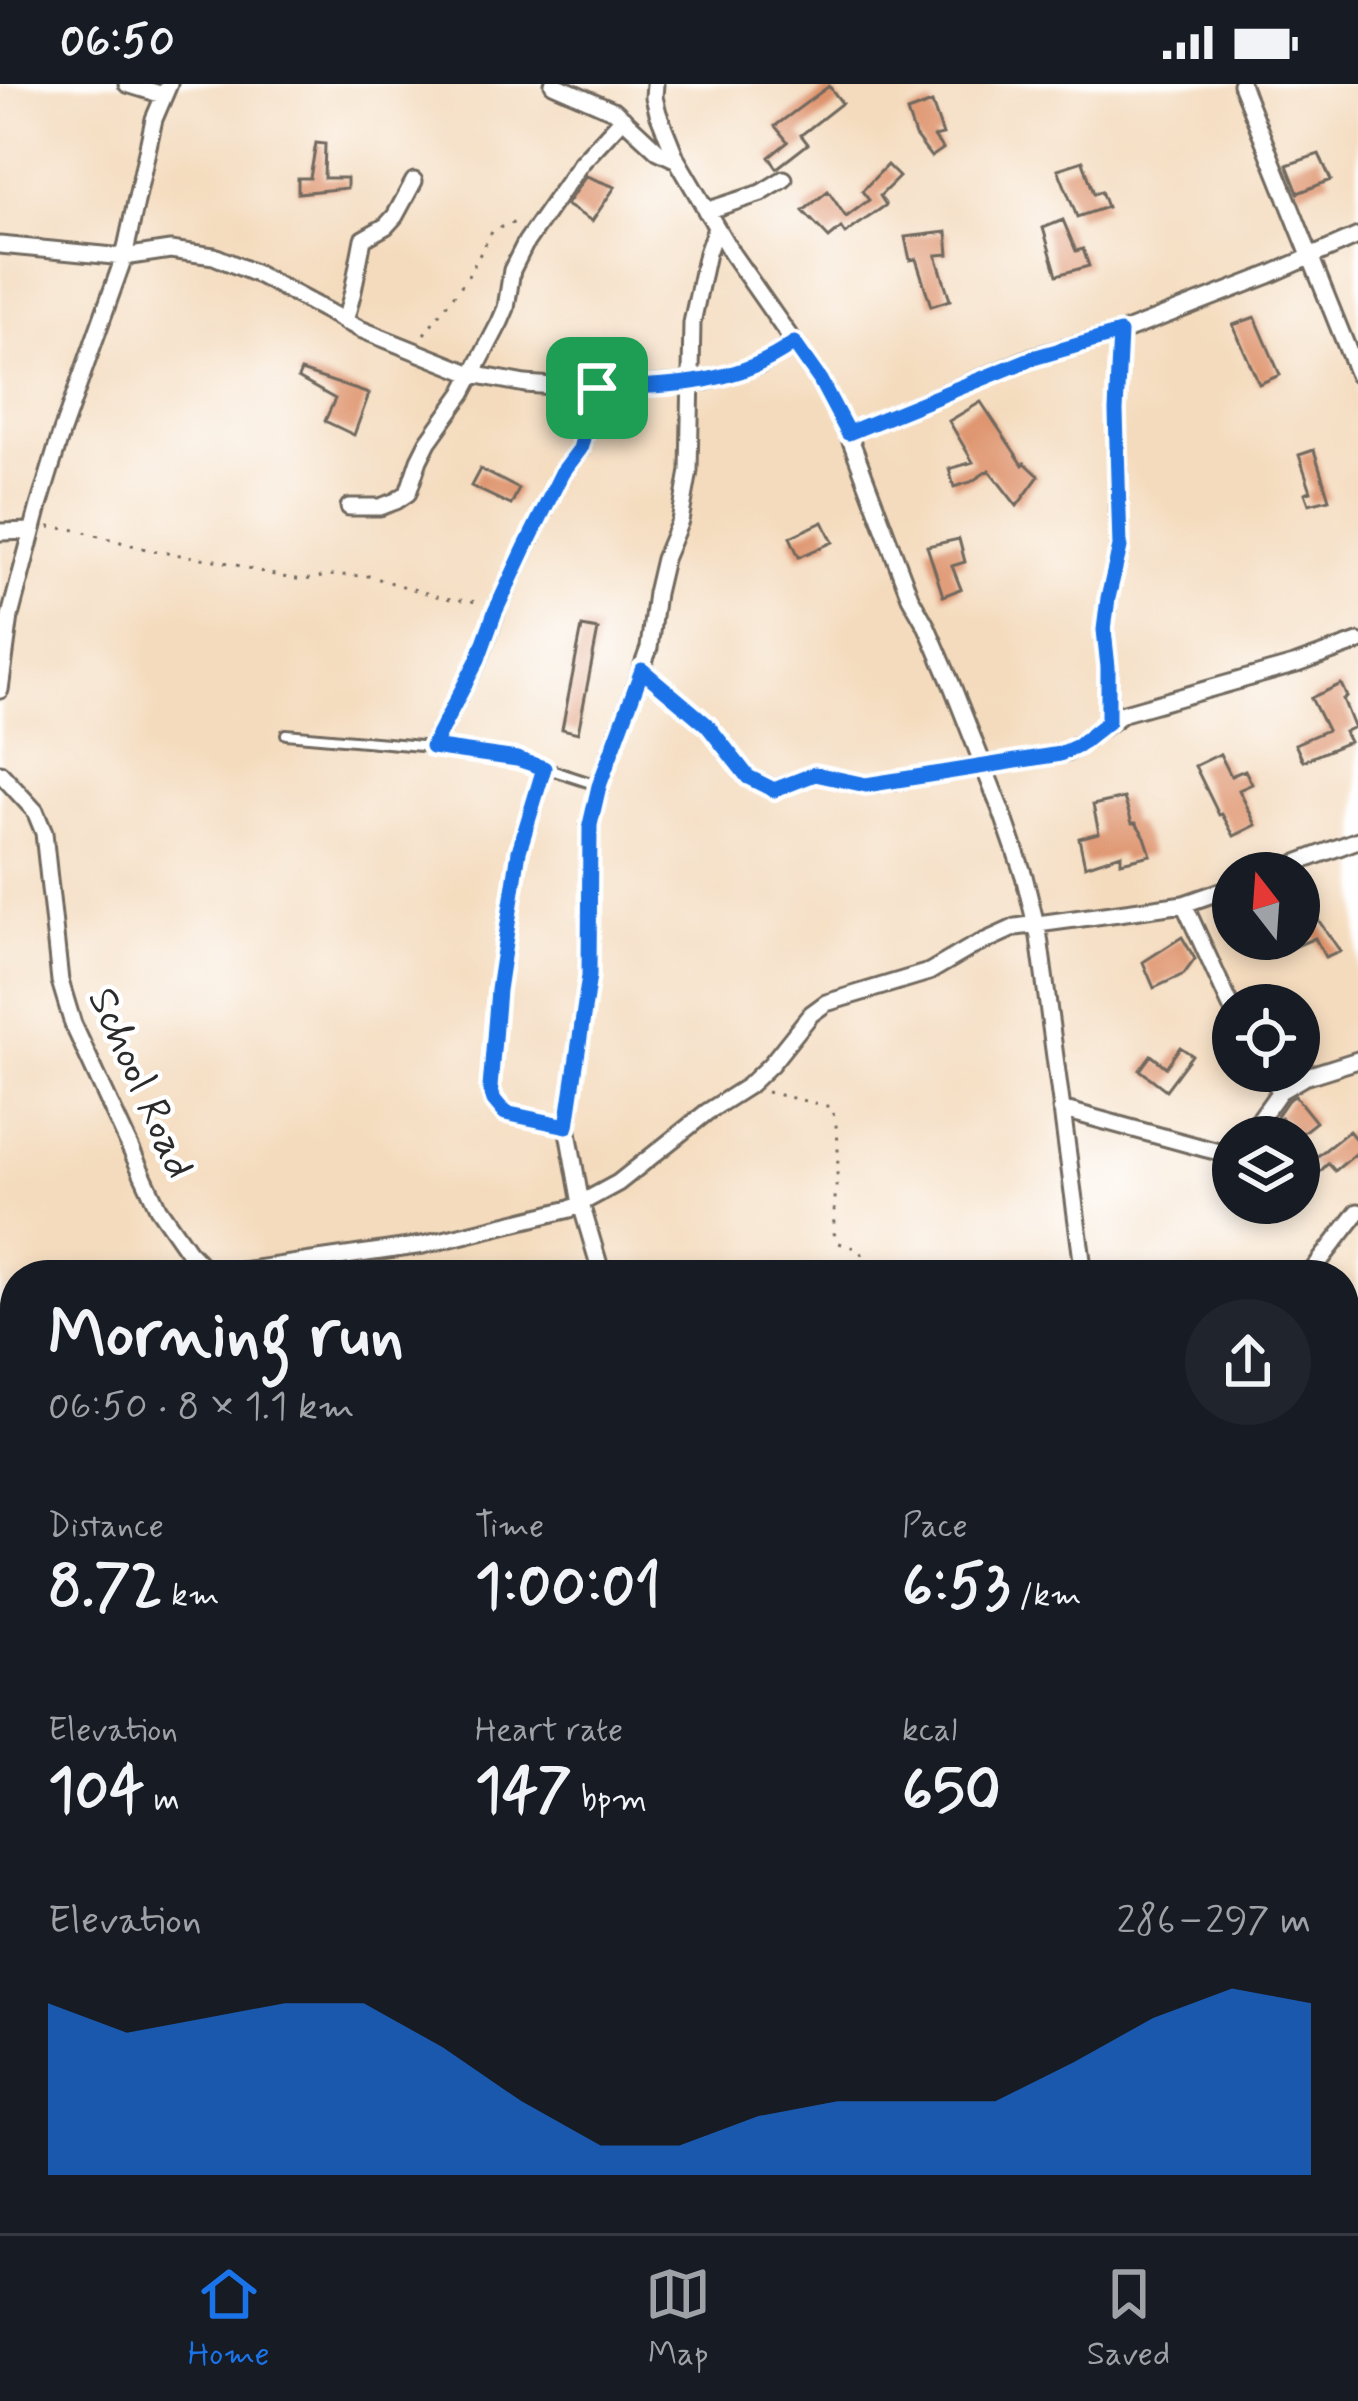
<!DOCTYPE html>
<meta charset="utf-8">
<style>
body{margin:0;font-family:Mynerve,sans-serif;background:#20242c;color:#f1f3f6;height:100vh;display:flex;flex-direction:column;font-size:45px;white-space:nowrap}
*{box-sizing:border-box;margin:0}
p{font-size:39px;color:#9ea1a6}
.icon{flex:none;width:66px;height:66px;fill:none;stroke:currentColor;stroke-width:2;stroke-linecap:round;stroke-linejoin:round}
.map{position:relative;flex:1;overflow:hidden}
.drawer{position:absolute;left:0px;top:1176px;width:1359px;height:975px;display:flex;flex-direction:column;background:#171b24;border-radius:48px 48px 0 0;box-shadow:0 6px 18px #0003}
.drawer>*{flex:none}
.needle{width:78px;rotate:343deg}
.fabs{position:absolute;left:1212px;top:768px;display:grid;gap:24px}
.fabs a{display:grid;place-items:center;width:108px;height:108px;border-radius:50%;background:#171b24;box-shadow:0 6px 18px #0003;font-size:60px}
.pin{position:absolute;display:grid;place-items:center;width:102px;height:102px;color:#fff;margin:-51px;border-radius:24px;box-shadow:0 6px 18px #0006}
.round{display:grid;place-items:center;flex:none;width:126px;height:126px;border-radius:63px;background:#20242c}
.head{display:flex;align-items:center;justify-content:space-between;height:204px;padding:0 48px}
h1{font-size:66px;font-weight:700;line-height:90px}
.metrics{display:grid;grid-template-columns:repeat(3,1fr);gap:18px;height:204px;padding:12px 48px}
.metrics div{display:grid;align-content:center}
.metrics b{font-size:60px;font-weight:700}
.metrics small{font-size:33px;font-weight:400}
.metrics p{font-size:33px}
.chart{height:336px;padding:24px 48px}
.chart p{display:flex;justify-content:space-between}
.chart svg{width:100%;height:216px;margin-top:12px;fill:#1a73e8;opacity:.7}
.status{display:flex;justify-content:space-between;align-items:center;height:84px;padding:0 60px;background:#171b24;direction:ltr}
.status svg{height:33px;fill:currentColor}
.tab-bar{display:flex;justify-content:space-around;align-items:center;height:168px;border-top:3px solid #363941;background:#171b24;font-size:33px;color:#9ea1a6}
.tab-bar a{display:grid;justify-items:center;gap:6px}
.tab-bar .selected{color:#1a73e8}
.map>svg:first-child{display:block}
.building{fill:#de936c}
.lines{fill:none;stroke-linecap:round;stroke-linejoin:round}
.service-casing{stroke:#71695e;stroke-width:14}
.minor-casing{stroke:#71695e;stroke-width:21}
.path{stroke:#71695e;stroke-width:3;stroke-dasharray:3 9;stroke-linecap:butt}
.service{stroke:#fff;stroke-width:8}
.minor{stroke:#fff;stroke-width:15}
.route-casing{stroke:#fff;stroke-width:24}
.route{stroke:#1a73e8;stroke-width:15}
.labels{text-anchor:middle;stroke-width:9;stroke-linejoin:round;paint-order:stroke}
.street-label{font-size:42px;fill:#2b2b2b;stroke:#fff}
</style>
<div class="status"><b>06:50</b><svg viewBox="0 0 49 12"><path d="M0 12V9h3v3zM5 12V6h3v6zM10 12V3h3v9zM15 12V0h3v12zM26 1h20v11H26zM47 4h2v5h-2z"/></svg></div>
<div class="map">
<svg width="1358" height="2149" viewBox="0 0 1358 2149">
<rect width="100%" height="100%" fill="#fff"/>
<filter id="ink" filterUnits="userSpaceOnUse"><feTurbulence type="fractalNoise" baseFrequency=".00833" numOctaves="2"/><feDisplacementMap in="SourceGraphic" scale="24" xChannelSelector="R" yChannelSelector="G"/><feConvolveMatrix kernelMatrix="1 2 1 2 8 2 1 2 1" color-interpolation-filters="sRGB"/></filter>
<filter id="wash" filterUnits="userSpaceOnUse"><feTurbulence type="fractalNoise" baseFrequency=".004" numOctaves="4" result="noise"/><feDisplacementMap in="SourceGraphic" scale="48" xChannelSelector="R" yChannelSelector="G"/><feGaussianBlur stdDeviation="2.7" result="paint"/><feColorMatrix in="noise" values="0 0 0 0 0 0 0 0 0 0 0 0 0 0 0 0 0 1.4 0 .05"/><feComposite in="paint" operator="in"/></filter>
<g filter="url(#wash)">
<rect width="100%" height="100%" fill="#f4dbbe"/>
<g id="blocks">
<path class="building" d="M829,2L842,19L801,51L808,60L777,84L769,73L788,58L775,42Z
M932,19L943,51L934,53L943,65L931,73L915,52L907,28Z
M316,59L325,60L324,94H347V104L298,109V94H310Z
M1319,70L1331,96L1298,109L1287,81Z
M1083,77L1094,110L1101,107L1107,123L1077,133L1058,85Z
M887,81L899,93L880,112L886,121L845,150L841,144L829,154L803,127L828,107L846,133L869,116L862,107Z
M586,92L615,103L592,137L566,121Z
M1063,136L1076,167L1083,165L1089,182L1057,191L1043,144Z
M947,148L949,170L936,171L950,216L931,222L916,175L910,176L905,153Z
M1255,233L1280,291L1259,300L1233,241Z
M301,287L369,310L354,351L325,337L335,315L298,294Z
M981,318L1023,381L1025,379L1039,392L1017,422L989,386L971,398L954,403L949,385L973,378L949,337Z
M1314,366L1329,415L1309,420L1305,409L1311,407L1299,371Z
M480,385L519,405L511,421L471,402Z
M823,438L833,458L799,473L790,453Z
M959,455L965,478L952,482L961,505L943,512L927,462Z
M582,543L598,546L578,649L562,645Z
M1341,600L1347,613L1343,615L1354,643L1344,648L1349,658L1303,677L1295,660L1327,646L1311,614Z
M1220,670L1231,692L1245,686L1252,700L1239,706L1256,741L1234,752L1222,730L1219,731L1195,682Z
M1124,714L1132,739H1136L1145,753L1151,771L1121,778V770L1085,782L1079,754L1099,749L1093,721Z
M1309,823L1340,867L1325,873L1315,854L1270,873L1264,860L1276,855H1299V845L1308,841L1301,827Z
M1182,853L1195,875L1184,890L1154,904L1143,878Z
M1180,963L1192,971L1166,1006L1140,986L1151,971L1166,983Z
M1295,1012L1316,1038L1297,1053L1281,1033L1278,1035L1277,1032L1288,1016Z
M1349,1047L1358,1058V1068L1335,1087L1328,1079L1320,1088L1310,1078Z"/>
</g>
</g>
<g filter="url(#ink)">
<use href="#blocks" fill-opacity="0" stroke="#71695e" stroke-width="3"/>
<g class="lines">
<defs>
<path id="service" d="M286,650L432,663L517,675L597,701
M544,684L519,768L498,906L491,1004C501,1041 535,1036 567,1042"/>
<path id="minor" d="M127,0L163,11
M553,0L615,27L658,67L677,76
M655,0L654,13L658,29L677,76L732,170L820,296L848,349L910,513L927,543L951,599L1004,734L1024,792L1039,853L1084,1191
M1241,0L1358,291
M706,127L761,109L784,95
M0,161L124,173L170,166L214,172L259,191L360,245L472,290L525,300L597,305L707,297L761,280L794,259
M345,238L353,207L363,155L386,142L395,132L414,97
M848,349L1032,273L1120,249L1269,191L1358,152
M349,423H380L396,417L408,409L419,376L428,358L463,309L500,238L506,224L512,186L526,158L581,79L623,34
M0,448L32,447
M642,586L707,641L749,693L774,705L815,690L866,701L1066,669L1124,629L1297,580L1358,558
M0,606L10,532L39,422L61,350L124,173L154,35L169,0
M1108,638V583L1104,546L1108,514L1120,463L1116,327L1120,249
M432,663L479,575L499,520L562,389L580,366L597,305
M0,689L35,727L44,749L60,897L73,940L158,1124L188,1167L211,1191
M1270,789L1358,756
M1184,820L1233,927
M1267,987L1280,1007
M1061,1025L1207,1065L1219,1068L1233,1065
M1247,1053L1280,1007L1304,993L1358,976
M213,1191L423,1161L570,1125L618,1099L707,1028L748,1002L771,980L811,930L826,919L929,888L970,864L1016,843L1184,820L1233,803
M602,1191L581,1120L567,1042L589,892L590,741L599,702L649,564L656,509L664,475L680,437L689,387L692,239L707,169L716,144
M1309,1191L1358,1128
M0,1231L15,1229
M1344,1416L1358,1424
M1344,1443L1358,1433
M1344,1927L1358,1916
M613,2136L619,2149
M821,2136L822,2149
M1119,2136L1125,2149
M305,2149L329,2136"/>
</defs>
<use href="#service" class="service-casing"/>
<use href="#minor" class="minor-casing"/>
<path class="path" d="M424,250L467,194L493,146L519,137
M49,443L77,446L153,467L221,477L282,493L304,496L334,491L369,492L443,514L479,518
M767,1008L831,1023C846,1063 832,1108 834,1149L839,1159L858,1165L878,1191
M0,1529L15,1525
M0,1574L15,1606
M0,1713L15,1698
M1344,2025L1358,2030
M413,2149L420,2136
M924,2149L947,2136"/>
<use href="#service" class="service"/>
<use href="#minor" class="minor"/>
</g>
</g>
<g class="lines" filter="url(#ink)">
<defs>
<path id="route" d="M1120,249L1116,327L1120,463L1108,514L1104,546L1108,583V638L1078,662L1060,670L866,701L815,690L774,706L748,693L707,641L642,586L599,702L590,741L589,892L567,1042L505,1029L494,1016L490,1004L498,906L519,767L544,684L517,675L432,663L478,575L495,528L525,464L562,389L580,365L597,304C666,302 737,302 794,259L820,296L848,349L1033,274Z"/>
</defs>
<use href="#route" class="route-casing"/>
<use href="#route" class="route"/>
</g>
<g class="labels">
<g class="street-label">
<text transform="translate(143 998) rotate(66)" y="15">School Road</text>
</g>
</g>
</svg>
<div class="fabs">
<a><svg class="needle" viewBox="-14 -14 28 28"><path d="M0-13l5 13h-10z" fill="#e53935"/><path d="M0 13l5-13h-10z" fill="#9ea1a6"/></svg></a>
<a><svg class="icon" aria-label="locate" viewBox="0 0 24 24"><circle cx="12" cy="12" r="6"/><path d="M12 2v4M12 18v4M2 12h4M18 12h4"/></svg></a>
<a><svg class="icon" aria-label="layers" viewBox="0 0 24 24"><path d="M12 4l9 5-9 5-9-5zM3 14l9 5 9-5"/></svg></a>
</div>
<div class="pin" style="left:597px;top:304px;background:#1e9e55"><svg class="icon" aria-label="arrive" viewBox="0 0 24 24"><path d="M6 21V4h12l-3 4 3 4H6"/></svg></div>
<section class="drawer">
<div class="head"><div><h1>Morning run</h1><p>06:50 · 8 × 1.1 km</p></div><a class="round"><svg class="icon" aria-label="share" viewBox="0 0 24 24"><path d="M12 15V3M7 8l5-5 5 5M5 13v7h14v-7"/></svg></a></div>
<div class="metrics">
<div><p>Distance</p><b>8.72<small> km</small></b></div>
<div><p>Time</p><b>1:00:01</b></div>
<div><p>Pace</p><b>6:53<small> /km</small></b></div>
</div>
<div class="metrics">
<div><p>Elevation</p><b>104<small> m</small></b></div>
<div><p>Heart rate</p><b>147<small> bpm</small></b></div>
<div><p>kcal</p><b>650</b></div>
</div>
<div class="chart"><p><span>Elevation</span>286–297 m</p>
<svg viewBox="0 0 160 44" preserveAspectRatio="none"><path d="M0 44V9L10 15L20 12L30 9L40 9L50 18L60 29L70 38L80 38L90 32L100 29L110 29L120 29L130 21L140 12L150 6L160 9V44z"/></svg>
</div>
</section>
</div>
<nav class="tab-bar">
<a class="selected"><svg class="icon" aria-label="home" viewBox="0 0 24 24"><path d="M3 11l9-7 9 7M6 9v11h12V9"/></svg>Home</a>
<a><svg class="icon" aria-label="map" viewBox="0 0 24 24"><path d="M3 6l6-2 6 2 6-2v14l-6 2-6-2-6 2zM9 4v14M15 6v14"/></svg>Map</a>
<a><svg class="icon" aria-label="saved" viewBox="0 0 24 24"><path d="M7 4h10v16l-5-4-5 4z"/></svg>Saved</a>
</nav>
